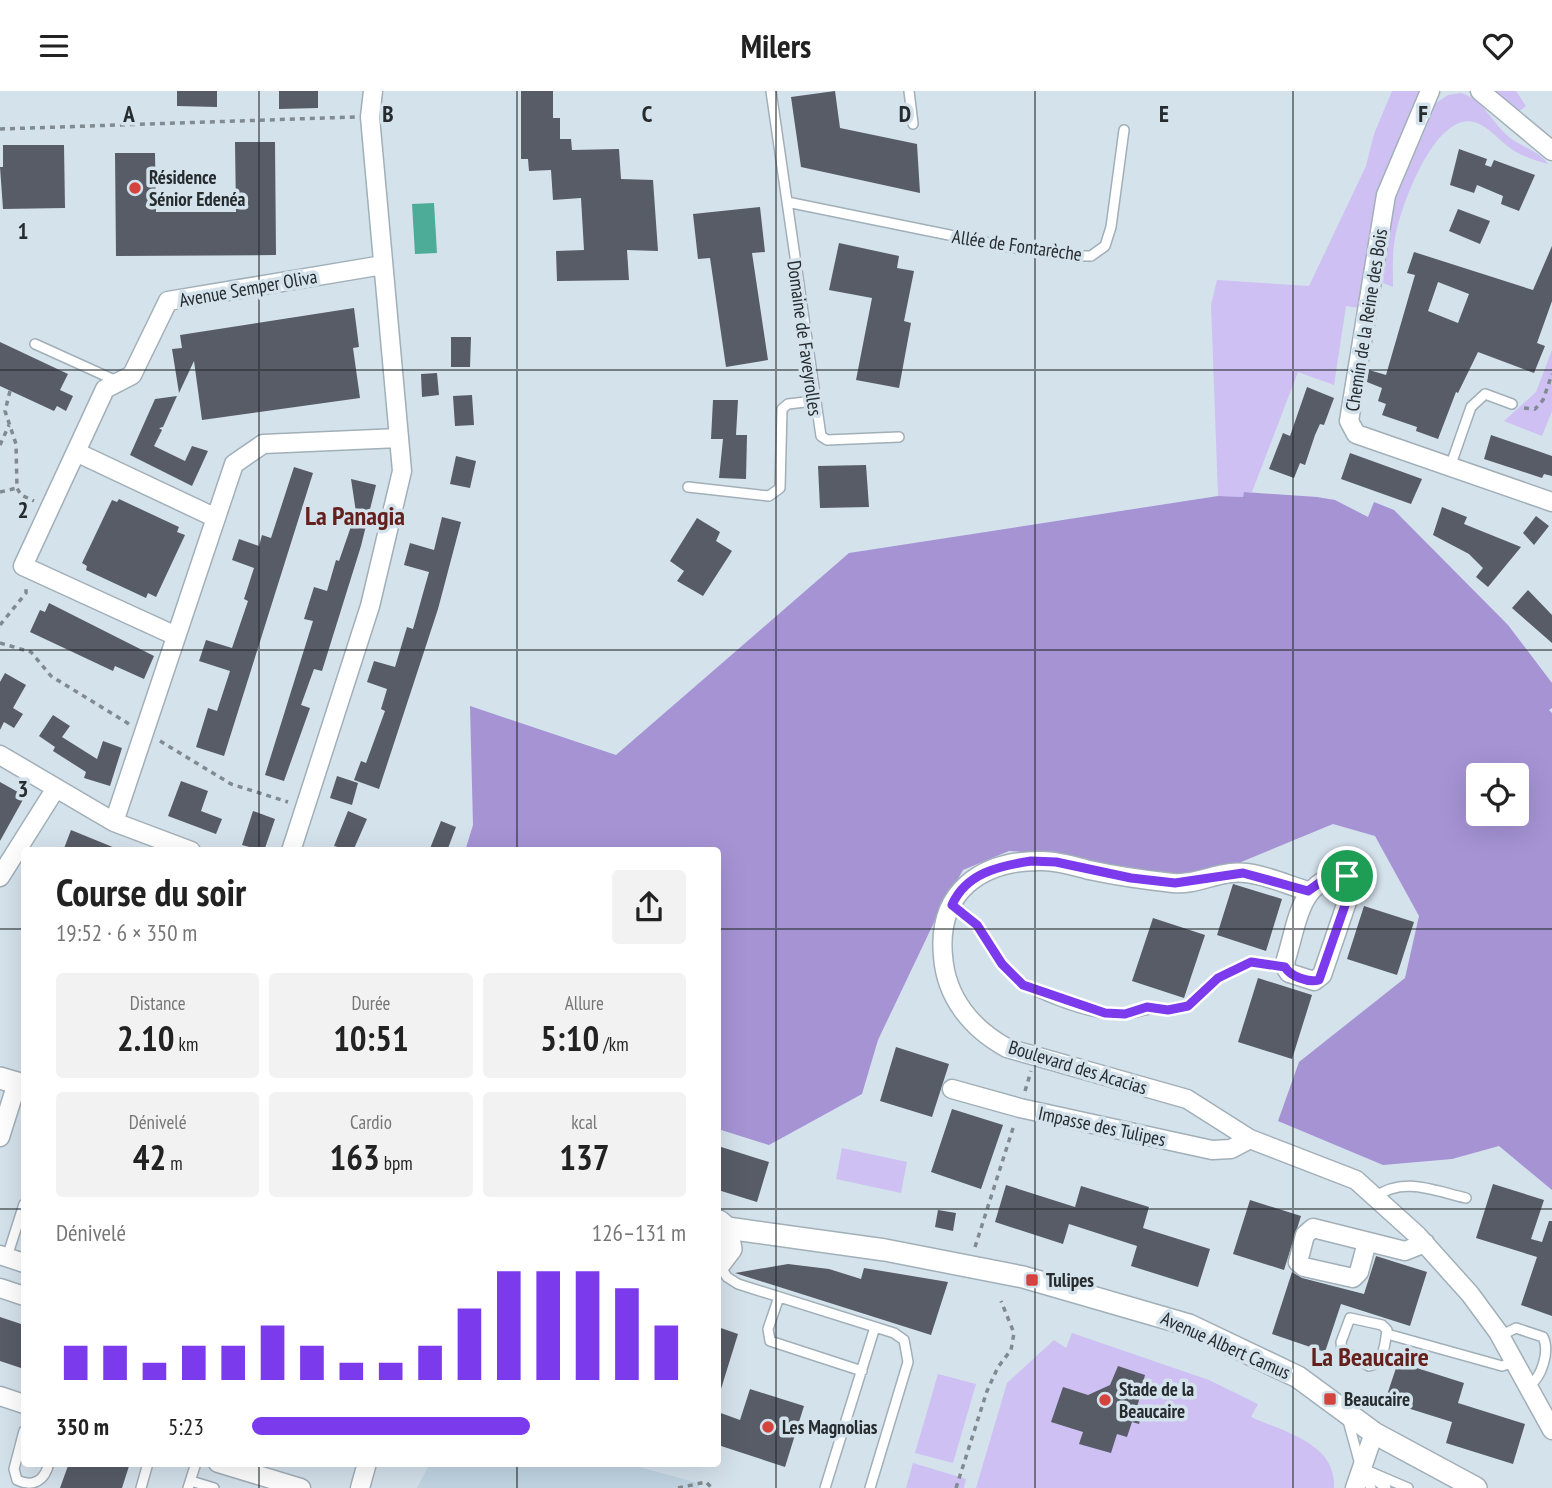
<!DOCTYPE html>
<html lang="fr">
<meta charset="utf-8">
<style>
body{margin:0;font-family:"PT Sans Narrow",sans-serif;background:#f2f2f2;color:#222;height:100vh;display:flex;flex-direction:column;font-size:26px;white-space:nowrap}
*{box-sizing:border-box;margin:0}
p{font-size:23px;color:#767676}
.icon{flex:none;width:38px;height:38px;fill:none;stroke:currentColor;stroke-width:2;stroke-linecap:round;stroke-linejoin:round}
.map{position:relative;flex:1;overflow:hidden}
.drawer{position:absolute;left:21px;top:756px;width:700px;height:620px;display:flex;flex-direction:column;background:#fff;border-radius:7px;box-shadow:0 7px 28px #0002}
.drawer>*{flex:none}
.controls{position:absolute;left:1466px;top:672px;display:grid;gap:14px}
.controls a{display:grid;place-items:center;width:63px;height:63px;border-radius:7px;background:#fff;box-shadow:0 7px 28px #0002;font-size:35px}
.pin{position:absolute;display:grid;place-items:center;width:60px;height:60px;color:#fff;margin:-30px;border:4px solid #fff;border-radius:50%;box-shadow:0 2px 7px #0007}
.round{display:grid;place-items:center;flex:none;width:74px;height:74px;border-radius:7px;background:#f2f2f2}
.summary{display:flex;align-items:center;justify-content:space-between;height:119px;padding:0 35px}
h1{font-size:38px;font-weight:700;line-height:52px}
.figures{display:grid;grid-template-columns:repeat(3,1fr);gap:10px;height:119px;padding:7px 35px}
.figures div{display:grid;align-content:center;border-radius:7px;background:#f2f2f2;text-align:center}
.figures b{font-size:35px;font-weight:700}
.figures small{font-size:19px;font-weight:400}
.figures p{font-size:19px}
.chart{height:196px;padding:14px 35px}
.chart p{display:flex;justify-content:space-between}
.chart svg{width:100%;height:126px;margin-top:7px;stroke:#7c3aed;stroke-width:6}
ul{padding:0 35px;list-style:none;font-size:23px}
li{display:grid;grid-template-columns:112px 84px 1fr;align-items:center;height:52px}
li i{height:18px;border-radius:9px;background:#7c3aed}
header{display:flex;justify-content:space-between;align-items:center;height:91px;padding:0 35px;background:#fff;font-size:32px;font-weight:700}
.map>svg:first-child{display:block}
.built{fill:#c2d6e4}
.green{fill:#cec0f3}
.forest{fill:#a593d4;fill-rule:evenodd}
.water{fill:#4cac98}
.building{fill:#575c67;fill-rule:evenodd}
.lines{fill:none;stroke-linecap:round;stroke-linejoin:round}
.service-casing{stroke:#a1afb8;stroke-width:12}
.minor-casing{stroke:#a1afb8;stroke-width:21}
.tertiary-casing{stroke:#a1afb8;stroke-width:24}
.path{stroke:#808a91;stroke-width:3.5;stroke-dasharray:5 5;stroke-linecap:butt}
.service{stroke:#fff;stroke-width:9}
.minor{stroke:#fff;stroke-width:18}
.tertiary{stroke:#fff;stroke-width:21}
.route-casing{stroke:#fff;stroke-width:14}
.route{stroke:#7c3aed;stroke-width:9}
.grid{fill:none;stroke:#262b2e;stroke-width:2;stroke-opacity:0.55}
.poi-dot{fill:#d3443f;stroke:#d4e2ec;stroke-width:2.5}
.labels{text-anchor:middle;stroke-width:7;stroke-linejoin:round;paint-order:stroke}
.poi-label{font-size:19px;font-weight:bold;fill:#262b2e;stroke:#d4e2ec;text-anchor:start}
.street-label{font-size:19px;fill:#262b2e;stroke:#d4e2ec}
.district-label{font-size:26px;font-weight:bold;fill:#64201c;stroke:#d4e2ec}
.grid-label{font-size:23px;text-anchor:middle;font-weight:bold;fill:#262b2e;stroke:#d4e2ec;stroke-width:7;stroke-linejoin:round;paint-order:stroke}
</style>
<header><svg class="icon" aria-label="menu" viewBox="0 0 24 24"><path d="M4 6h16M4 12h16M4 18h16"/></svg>Milers<svg class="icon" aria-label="heart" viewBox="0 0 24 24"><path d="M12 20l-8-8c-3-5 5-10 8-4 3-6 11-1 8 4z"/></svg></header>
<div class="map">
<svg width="1552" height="1397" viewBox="0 0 1552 1397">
<rect width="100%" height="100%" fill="#d4e2ec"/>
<path class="built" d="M430,1372H624L695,1391L699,1397H417Z"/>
<path class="green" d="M1392,0H1422L1381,93L1359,217L1346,215L1334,294L1298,281L1252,401H1245L1243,406L1218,405L1211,214L1217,189L1309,195L1366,75L1374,43Z
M1487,0H1516L1526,15L1517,22Z
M1461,2C1485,9 1493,35 1513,49C1525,57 1540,61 1548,73C1538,70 1527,67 1518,62C1502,54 1491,36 1474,31C1434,21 1400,118 1395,147C1392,163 1393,180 1393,196L1381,191L1393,114L1436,12L1448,4Z
M1552,259V320L1542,345L1504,330L1536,301Z
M842,1057L907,1071L901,1102L836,1088Z
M1072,1242L1209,1289L1258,1313L1251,1326C1285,1341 1337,1353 1334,1397H976L1007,1292L1054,1249L1066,1257Z
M938,1283L976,1293L953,1372L915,1362Z
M913,1372L966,1388L964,1397H906Z"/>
<path class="forest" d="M1244,401L1317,406L1335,409L1368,426L1374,411L1394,419L1508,534L1552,592V617L1549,619L1552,622V1099L1499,1055L1452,1068L1383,1074L1278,1030L1299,971L1405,887L1419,825L1375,745L1333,733L1205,786L1168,793L1057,763L1009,760L963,779L938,823L878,949L862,1003L769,1054L718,1038V760H465L473,734L470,615L616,664L849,462L1218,405L1243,406ZM1479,684H1517V723H1479Z"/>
<path class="water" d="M434,112L437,162L415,163L412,113Z"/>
<path class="building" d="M177,0H217V16L177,15Z
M279,0H318V17L279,18Z
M521,0H553V27H560V48H571L572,59L619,58L621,88L653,89L658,160L627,159L629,189L557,190L556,160L584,159L581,107L553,109L551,79L529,80L528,68H521Z
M835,0L840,37L917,53L920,102L801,76L791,6Z
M235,51H275L276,164L116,165L115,62H155L156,121H236Z
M3,54H64L65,117L3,118L0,76H3Z
M1459,58L1487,68L1485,74L1491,76L1494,69L1535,84L1519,120L1501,113L1503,105L1477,94L1474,102L1450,94Z
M760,116L765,161L752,162L768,269L726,276L710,167L698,168L693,123Z
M1458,118L1490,130L1480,153L1449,140Z
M839,152L899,165L897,177L914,180L904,230L911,232L899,297L856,289L872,207L829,199Z
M1552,155V210L1537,252L1545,255L1534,282L1478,261L1458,302L1456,301L1438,348L1416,340L1417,336L1382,324L1386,313L1378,310L1382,297L1367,291L1369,279L1386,284L1415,184L1407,182L1414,161L1533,199ZM1438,191L1469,203L1458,232L1428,220Z
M354,217L359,256L353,257L360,307L202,329L194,270L179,302L172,258L182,257L180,244Z
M451,246H471L470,276H451Z
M0,251L68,283L60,299L73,305L66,320L57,315L54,320L0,295Z
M437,282L439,304L422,306L421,283Z
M1307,296L1334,307L1324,334L1320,333L1315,344L1305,374L1300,372L1294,387L1269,378L1283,342L1290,345Z
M472,304L474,334L455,335L453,305Z
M177,305L163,336L159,337L162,339L154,355L185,370L192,355L208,360L192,395L130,364L155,308Z
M713,309H738L736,344H747L746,388L719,387L723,348H711Z
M1491,344L1552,365V385L1544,383L1542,387L1484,368Z
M1350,362L1422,388L1411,413L1341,388Z
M456,365L476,370L470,397L450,393Z
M866,374L869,416L820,417L818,375Z
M294,376L313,382L224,665L196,656L208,617L217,620L230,580L199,570L206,549L232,557L248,510L244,508L254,477L232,469L239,448L259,455L262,444L271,447Z
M351,388L376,394L361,455L322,580L314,578L301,614L310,617L284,690L265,684L313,530L304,528L314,496L327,500L336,469L339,470L356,421Z
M119,408L179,436L177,441L185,444L156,506L148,502L146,507L86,479L87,475L82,472L112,409L117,411Z
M1442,416L1467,426L1464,433L1521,456L1488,496L1476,486L1483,477L1469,463L1433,444Z
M1536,425L1549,435L1534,454L1523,442Z
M442,426L461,431L438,518L379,698L354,689L361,670L366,672L385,620L381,618L387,598L367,591L374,570L395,576L407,536L413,538L429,481L404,474L410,452L434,459Z
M697,427L720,441L716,450L732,460L703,505L677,490L684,480L670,470Z
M1528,499L1552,524V552L1512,517Z
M49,512L154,565L144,588L115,575L113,580L30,541L40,519L45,521Z
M5,582L26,594L13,617L23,623L14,637L4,631L0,639V591Z
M53,624L70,635L62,646L97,668L103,650L122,657L110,695L84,687L86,681L53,660L55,656L39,645Z
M337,685L358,692L352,714L330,707Z
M181,690L208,700L201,720L222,728L216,743L168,725Z
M0,691L25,705L0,750Z
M253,720L275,728L264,760L242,754Z
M348,720L367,728L353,760L334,755Z
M441,730L456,736L447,760H429Z
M71,739L120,759V760H63Z
M1233,793L1282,808L1266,860L1217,844Z
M1364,815L1414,831L1397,884L1347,868Z
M1153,827L1205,844L1184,907L1132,890Z
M1258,887L1312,904L1292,968L1238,951Z
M896,956L949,973L932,1026L880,1010Z
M952,1018L1003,1034L981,1098L931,1081Z
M718,1055L769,1071L757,1111L718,1099Z
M1493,1093L1544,1109L1531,1148L1542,1151L1549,1130H1552V1225L1521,1214L1537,1166L1476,1147Z
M1006,1094L1075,1116L1081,1095L1149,1116L1143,1137L1210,1158L1198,1196L1131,1175L1137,1155L1069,1133L1063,1153L995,1131Z
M1250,1109L1301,1125L1284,1179L1233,1163Z
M938,1119L956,1122L953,1140L935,1136Z
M1376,1165L1427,1181L1410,1235L1341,1213L1325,1261L1272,1243L1292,1181L1302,1187L1364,1203Z
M788,1173L829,1178L861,1188L864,1177L948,1191L931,1244L735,1182Z
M0,1226L24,1234V1278L0,1270Z
M718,1236L738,1243L721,1298H718Z
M1398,1271L1464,1292L1458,1312L1525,1333L1513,1373L1446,1352L1452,1331L1385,1310Z
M1118,1275L1145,1284L1137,1317L1143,1319L1139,1333L1132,1331L1127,1346L1117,1343L1111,1362L1079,1353L1083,1341L1051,1331L1063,1296L1088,1304L1110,1294Z
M750,1298L804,1315L785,1376L718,1354V1321L740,1329Z
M69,1372H130L122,1397H60Z"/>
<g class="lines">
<defs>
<path id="service" d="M771,0L821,345L827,349L899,346
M909,0L913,33
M787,111L1008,156L1068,165H1091L1105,155L1111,136L1124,39
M35,253L119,291
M1450,376L1471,316L1485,303L1512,313
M688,396L769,405L780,397L782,318L788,313L814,310
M952,814C980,828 987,857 1007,879C1028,902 1089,924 1120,923C1140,923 1142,915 1168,919
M1375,1106C1403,1085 1435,1100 1466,1107
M7,1166L24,1113
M720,1175L727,1186L738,1193L894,1242L904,1249L908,1271L870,1397
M779,1206L768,1238L770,1250L862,1280
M1350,1227L1382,1234L1387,1239C1385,1252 1384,1273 1369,1275L1342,1259L1341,1251Z
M1387,1243L1502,1275L1515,1271
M1500,1245L1516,1237L1543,1246C1550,1260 1542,1286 1529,1295
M1347,1326L1361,1377L1371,1397
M24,1340L14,1378L17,1389C34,1397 45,1389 49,1372
M1361,1377L1408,1397
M1373,1387L1386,1397
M191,1390L214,1397
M141,1397L148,1372
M188,1397L196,1372
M825,1397L875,1236"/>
<path id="minor" d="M1430,0L1386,104L1349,330L1356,343L1552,411
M1480,0L1552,60
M76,361L216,427
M176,545L23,475L105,298L132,284L168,210L383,174
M0,664L114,731
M191,760L114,731L234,373L263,353L399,347
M291,760L370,515L402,380L370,26L373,0
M1342,783L1350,790V802L1322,884L1314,890L1289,882L1285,876L1286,868C1298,831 1298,792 1342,783Z
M0,786L56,697
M1308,800C1284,793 1256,779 1231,782C1211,784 1194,794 1173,792C1145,789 1117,785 1089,779C1074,775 1058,770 1042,770C981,769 937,801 943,865C946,907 972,938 1007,957L1187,1008L1250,1048L1356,1089L1417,1144L1470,1203L1498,1241L1552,1339
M952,998L1020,1017L1212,1059L1231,1058L1250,1048
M0,1046L17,992
M1367,1151L1359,1181L1353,1187L1304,1176L1298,1171L1305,1144L1313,1137L1405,1160L1425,1152
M0,1164L24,1172
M0,1197L24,1205
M0,1305L24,1313
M218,1372L301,1397
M360,1397L367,1372
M1355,1397L1374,1342"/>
<path id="tertiary" d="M0,987L24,994
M727,1137L885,1159L1023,1186L1189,1234L1298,1286L1374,1342L1476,1397
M718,1175L731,1158L727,1137L719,1130"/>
</defs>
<use href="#service" class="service-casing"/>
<use href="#minor" class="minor-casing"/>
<use href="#tertiary" class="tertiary-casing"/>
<path class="path" d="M0,38L355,26
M10,300L5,320L16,353L17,397L21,404L34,410
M1524,317L1535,318L1543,309L1552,283
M0,354L9,334
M0,401L17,397
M0,534L26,502V495
M0,552L31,561L51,585L129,633
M160,650L231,693L288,711
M1180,917C1212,910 1217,867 1269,874
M1025,1000L1031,980
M975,1156L1014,1034
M678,1397L706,1391L712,1397
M956,1397L987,1300L998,1276L1011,1259L1014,1242L1001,1210"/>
<use href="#service" class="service"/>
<use href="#minor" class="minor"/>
<use href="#tertiary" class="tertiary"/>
</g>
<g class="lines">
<defs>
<path id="route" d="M1031,770L1056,771L1131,787L1175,792L1243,782L1308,800L1322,790L1342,783L1349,787L1351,797L1319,889C1308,892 1290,885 1285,876L1251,871L1218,887L1188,915L1168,919L1147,916L1125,923L1105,922L1023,894L1002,873L977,834L952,814C966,782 999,775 1031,770Z"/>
</defs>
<use href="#route" class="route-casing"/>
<use href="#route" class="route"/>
</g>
<path class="grid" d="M259,0V760M517,0V760M776,0V1397M1035,0V1397M1293,0V1397M0,279H1552M0,559H1552M0,838H24M718,838H1552M0,1118H24M718,1118H1552M259,1372V1397M517,1372V1397"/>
<g class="poi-dot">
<circle cx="135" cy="97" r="7"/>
<rect x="1025" y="1182" width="14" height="14" rx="3.5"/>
<rect x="1323" y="1301" width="14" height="14" rx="3.5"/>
<circle cx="1105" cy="1309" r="7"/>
<circle cx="768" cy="1336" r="7"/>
</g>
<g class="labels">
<g class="poi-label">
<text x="149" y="93">Résidence<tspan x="149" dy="22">Sénior Edenéa</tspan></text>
<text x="1046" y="1196">Tulipes</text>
<text x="1119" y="1305">Stade de la<tspan x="1119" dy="22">Beaucaire</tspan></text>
<text x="1344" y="1315">Beaucaire</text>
<text x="782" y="1343">Les Magnolias</text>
</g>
<g class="street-label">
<text transform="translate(1017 154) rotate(8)" y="7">Allée de Fontarèche</text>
<text transform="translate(248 197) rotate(-10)" y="7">Avenue Semper Oliva</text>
<text transform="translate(1366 229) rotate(-81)" y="7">Chemin de la Reine des Bois</text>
<text transform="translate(805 247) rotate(82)" y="7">Domaine de Faveyrolles</text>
<text transform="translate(1078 976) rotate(17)" y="7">Boulevard des Acacias</text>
<text transform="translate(1102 1035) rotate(12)" y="7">Impasse des Tulipes</text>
<text transform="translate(1226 1254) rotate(24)" y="7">Avenue Albert Camus</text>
</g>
<g class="district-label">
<text x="355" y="434">La Panagia</text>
<text x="1370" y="1275">La Beaucaire</text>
</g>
</g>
<g class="grid-label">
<text x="129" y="31">A</text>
<text x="388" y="31">B</text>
<text x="647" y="31">C</text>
<text x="905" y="31">D</text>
<text x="1164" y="31">E</text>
<text x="1423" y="31">F</text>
<text x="23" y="148">1</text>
<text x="23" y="427">2</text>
<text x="23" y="706">3</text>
</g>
</svg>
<div class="controls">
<a><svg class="icon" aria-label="locate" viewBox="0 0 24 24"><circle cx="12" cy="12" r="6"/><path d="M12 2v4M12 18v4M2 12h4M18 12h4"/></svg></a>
</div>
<div class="pin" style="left:1347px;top:785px;background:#1e9e55"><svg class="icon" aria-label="arrive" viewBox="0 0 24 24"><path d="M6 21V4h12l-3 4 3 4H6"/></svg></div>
<section class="drawer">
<div class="summary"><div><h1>Course du soir</h1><p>19:52 · 6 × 350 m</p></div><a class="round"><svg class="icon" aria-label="share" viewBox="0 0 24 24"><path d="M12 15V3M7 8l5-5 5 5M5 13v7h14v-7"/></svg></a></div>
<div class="figures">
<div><p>Distance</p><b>2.10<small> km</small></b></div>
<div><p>Durée</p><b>10:51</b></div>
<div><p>Allure</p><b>5:10<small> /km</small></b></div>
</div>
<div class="figures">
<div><p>Dénivelé</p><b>42<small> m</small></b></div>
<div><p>Cardio</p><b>163<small> bpm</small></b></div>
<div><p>kcal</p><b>137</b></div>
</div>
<div class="chart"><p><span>Dénivelé</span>126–131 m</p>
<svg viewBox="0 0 160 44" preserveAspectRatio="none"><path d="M5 44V32M15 44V32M25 44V38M35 44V32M45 44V32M55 44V25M65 44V32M75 44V38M85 44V38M95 44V32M105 44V19M115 44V6M125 44V6M135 44V6M145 44V12M155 44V25"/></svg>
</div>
<ul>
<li><b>350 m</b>5:23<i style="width:64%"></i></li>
</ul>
</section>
</div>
